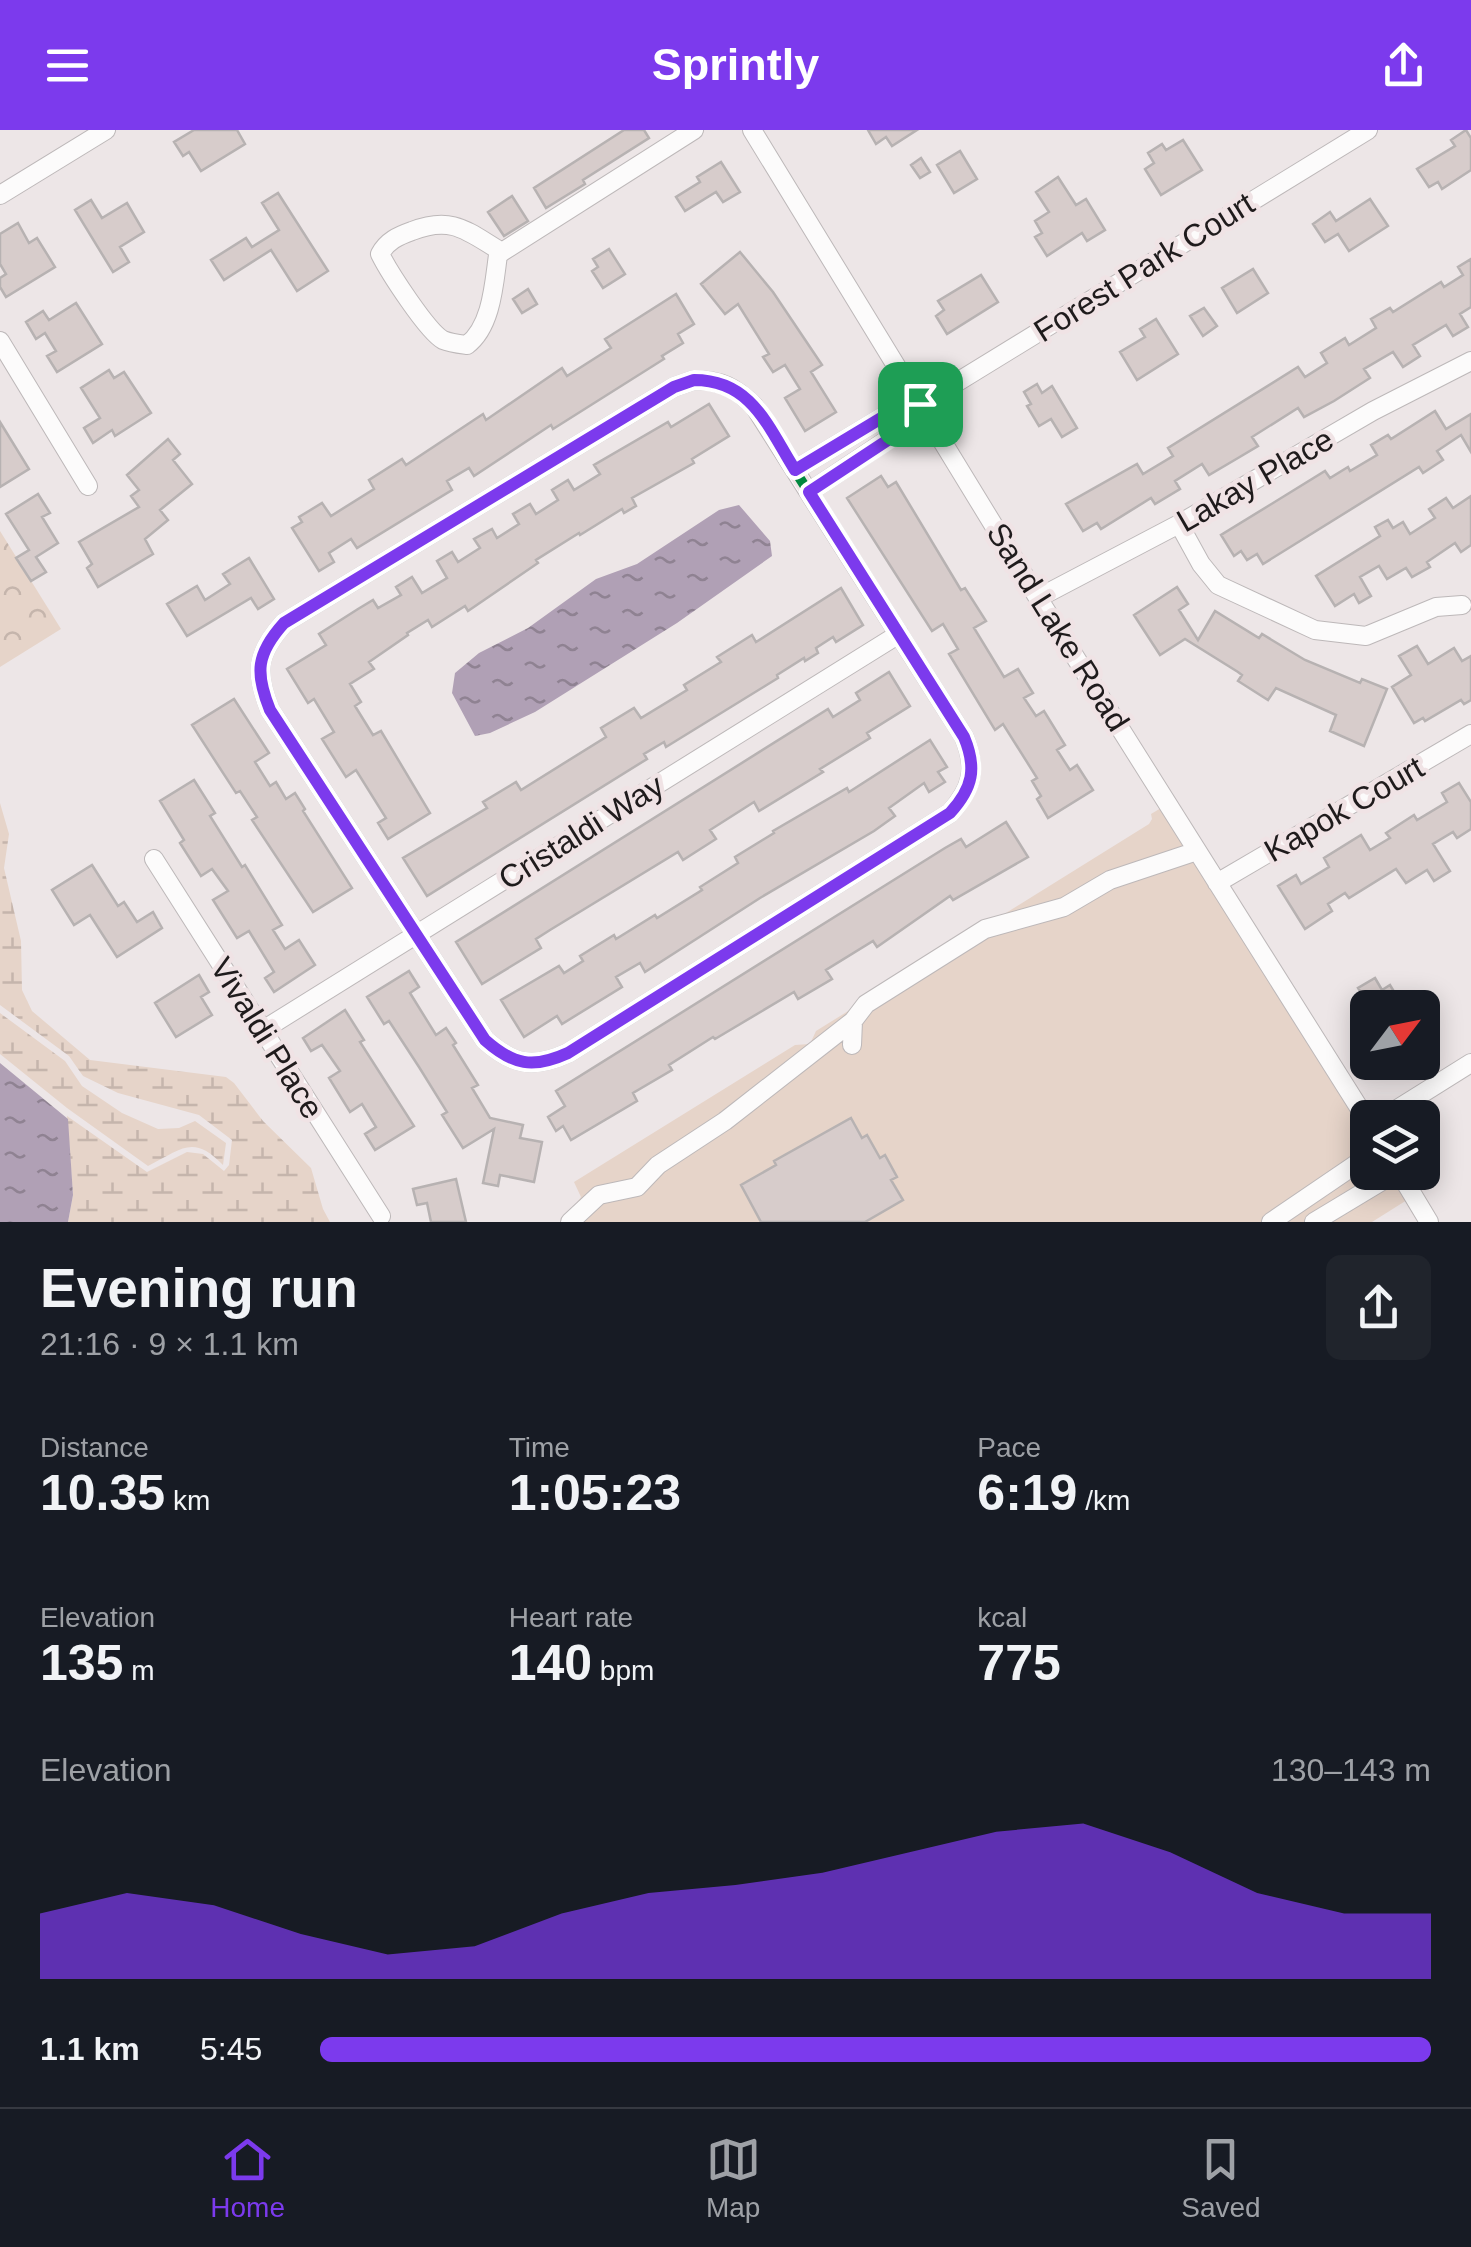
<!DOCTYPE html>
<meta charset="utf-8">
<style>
body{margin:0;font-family:Arial,sans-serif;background:#20242c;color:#f1f3f6;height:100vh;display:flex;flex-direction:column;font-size:38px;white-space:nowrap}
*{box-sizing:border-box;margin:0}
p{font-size:32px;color:#9ea1a6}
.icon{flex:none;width:55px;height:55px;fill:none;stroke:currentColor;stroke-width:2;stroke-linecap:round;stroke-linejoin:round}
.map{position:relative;height:1092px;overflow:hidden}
.drawer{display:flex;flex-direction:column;background:#171b24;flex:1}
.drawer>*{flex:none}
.needle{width:65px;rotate:58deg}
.tools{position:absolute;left:1350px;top:860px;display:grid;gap:20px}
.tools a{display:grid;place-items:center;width:90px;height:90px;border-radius:15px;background:#171b24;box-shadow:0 5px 25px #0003;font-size:50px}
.pin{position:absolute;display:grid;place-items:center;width:85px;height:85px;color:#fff;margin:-42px;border-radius:20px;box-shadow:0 5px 15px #0006}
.round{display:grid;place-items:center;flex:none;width:105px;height:105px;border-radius:15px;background:#20242c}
.summary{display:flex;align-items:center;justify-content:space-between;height:170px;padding:0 40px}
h1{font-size:55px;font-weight:600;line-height:75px}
.metrics{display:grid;grid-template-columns:repeat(3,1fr);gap:15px;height:170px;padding:10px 40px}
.metrics div{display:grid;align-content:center}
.metrics b{font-size:50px;font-weight:600}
.metrics small{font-size:28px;font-weight:400}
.metrics p{font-size:28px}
.chart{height:280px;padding:20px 40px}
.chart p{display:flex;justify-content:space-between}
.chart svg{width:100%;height:180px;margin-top:10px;fill:#7c3aed;opacity:.7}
ul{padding:0 40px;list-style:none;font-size:32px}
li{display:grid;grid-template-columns:160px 120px 1fr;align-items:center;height:75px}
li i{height:25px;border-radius:12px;background:#7c3aed}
header{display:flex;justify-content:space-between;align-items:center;height:130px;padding:0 40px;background:#7c3aed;color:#fff;font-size:45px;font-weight:600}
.tabs{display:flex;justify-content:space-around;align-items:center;height:140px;border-top:2px solid #363941;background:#171b24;font-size:28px;color:#9ea1a6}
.tabs a{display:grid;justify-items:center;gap:5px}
.tabs .active{color:#7c3aed}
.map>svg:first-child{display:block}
.green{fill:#e6d4c9}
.forest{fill:url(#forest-crowns)}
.wetland{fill:url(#wetland-marsh)}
.water{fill:url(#water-ripples)}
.building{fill:#d7cccb;stroke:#b7b2b2;stroke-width:2.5}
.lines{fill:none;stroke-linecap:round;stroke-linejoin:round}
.minor-casing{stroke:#bdb8b9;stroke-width:20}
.minor{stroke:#fcfbfb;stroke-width:18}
.cycleway-casing{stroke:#f0e3e5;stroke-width:16}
.cycleway{stroke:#00873e;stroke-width:10}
.route-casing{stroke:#fff;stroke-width:20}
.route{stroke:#7c3aed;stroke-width:12}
.labels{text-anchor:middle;stroke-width:9;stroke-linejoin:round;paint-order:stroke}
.street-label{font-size:32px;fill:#1f1b1c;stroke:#f0e3e5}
</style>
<header><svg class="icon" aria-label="menu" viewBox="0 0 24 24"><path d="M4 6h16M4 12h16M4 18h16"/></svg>Sprintly<svg class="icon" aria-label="share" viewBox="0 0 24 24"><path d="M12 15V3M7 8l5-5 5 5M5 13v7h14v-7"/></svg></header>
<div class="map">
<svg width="1471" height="1092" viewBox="0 0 1471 1092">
<defs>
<pattern id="forest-crowns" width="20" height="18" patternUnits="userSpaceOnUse" patternTransform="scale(2.5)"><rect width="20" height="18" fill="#e6d4c9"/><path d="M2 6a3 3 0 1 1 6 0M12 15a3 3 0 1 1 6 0" fill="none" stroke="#c5b5ac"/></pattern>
<pattern id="wetland-marsh" width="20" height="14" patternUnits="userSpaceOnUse" patternTransform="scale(2.5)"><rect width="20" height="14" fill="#e6d4c9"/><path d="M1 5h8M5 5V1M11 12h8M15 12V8" fill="none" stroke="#c5b5ac"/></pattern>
<pattern id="water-ripples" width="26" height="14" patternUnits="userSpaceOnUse" patternTransform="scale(2.5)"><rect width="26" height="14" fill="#b0a0b5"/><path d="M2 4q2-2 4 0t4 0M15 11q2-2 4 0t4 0" fill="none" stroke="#8f8292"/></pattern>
</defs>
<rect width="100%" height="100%" fill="#ede6e7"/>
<path class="green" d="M1161,678L1367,1008L1368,1042L1389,1043L1407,1070L1372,1092H564L581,1067L574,1052L795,915L810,914L816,901L1149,694L1152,689L1151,684Z"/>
<path class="forest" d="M0,401L61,499L0,537Z"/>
<path class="wetland" d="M0,673L9,704L4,738L21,811L22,860L32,881L90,930L226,947L234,953L263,991L311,1038L323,1079L330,1092H68L73,1065L67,986L147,1042L187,1022L203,1024L224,1041L229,1035L232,1010L199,985L118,963L83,946L69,926L0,875Z
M0,883L65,931L82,956L122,983L158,999L179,998L195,991L226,1013L223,1035C193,1004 182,1019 148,1036L67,978L0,924Z"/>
<path class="water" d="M739,375L770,411L772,426L677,493L535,582L490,603L475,606L452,563L455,543L479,523L528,498L596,449L637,434L719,380Z
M0,933L68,989L73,1065L68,1092H0Z"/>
<path class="building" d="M194,0H237L245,14L201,41L189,22L183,26L174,12Z
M624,0H644L649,8L583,50L585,54L546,78L534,58Z
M868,0H917L892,16L886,7L876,14Z
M1466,0L1471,8V40L1442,59L1438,52L1429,57L1417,39L1455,16L1451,10Z
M1183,10L1202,40L1161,65L1145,39L1154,33L1148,23L1162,14L1166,20Z
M960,21L977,49L954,63L937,35Z
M921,28L930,42L920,48L911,35Z
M721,32L740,62L723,72L716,62L685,81L676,67L700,52L697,47Z
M1058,47L1076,75L1086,69L1105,100L1087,111L1082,103L1047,126L1035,107L1042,103L1035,91L1049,82L1036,62Z
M278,63L328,141L297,161L271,120L224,150L211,130L246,108L252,117L279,100L262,73Z
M512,66L528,91L504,106L488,82Z
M1370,69L1388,96L1349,121L1338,104L1325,112L1313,94L1330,82L1336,91Z
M91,70L102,88L127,73L144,102L120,117L129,132L113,142L75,80Z
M18,93L29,113L37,108L55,137L6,167L0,157V148L6,144L0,134V104Z
M609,119L625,144L603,158L592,141L598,137L593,129Z
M740,122L773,162L822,235L811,242L836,282L805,301L785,268L800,259L785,235L773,242L763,227L769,224L738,174L725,184L701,154Z
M1471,129V177L1460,184L1468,197L1453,206L1446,195L1413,215L1420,226L1403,237L1393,222L1364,239L1370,248L1334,271L1304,287L1298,278L1252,307L1258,316L1238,328L1209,345L1202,334L1175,351L1180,359L1155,374L1151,368L1101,399L1097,393L1083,401L1066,374L1137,334L1143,344L1173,326L1168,318L1298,237L1305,247L1327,233L1321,223L1345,208L1349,215L1376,198L1371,189L1390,178L1393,182L1441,152L1444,157L1463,145L1458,137Z
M1253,139L1268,163L1237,183L1222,158Z
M981,145L998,172L947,204L936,186L944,180L938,171Z
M528,159L537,174L522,183L513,169Z
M676,164L694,194L678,204L683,213L662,226L664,229L553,299L551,295L474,346L469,338L447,351L452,360L357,418L351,409L329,423L334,432L319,441L292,398L302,392L299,387L322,373L331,386L374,359L369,350L402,329L406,335L483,284L486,290L562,238L567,246L611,218L605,209Z
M76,173L102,214L57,242L47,226L56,221L45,203L36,209L26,192L43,181L49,190Z
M1204,178L1217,196L1203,206L1190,186Z
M1156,189L1178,224L1137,250L1120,222L1145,207L1140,199Z
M109,240L114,248L124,242L151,283L115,306L112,300L93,313L84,298L100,288L81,258Z
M1037,254L1042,263L1052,256L1077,298L1062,307L1051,289L1039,296L1027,276L1031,274L1024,262Z
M709,274L729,306L692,329L694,333L632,368L636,376L624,383L622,379L580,405L579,403L536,430L538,433L468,481L465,476L432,497L428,490L407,503L408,505L369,532L374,539L350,554L361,572L355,576L373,605L381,601L430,683L388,709L378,693L386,688L356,640L346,647L322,609L334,602L314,569L308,573L287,539L326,515L319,504L358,479L373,470L378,478L401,465L396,457L412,447L422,463L447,448L437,431L452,422L458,432L480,418L474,409L492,399L497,408L519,394L513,384L530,374L536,384L558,370L552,360L568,350L574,360L600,344L594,335L668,292L671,297Z
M1435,281L1446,299L1471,284V322L1461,305L1437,321L1443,330L1423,343L1419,337L1263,434L1257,424L1247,430L1241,421L1234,426L1221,405L1325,341L1330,348L1348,337L1350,341L1377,325L1371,315L1388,305L1391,309Z
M0,292L29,339L0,357Z
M168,309L180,324L173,330L192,354L160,380L168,390L145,409L153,424L98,457L87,438L92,434L79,412L139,377L131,366L139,360L127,345Z
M881,346L888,357L896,352L961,460L965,458L986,491L974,498L1004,547L1018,539L1033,563L1024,568L1036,586L1044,581L1065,615L1057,620L1070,640L1077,635L1093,660L1048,688L1037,669L1041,666L1032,651L1037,648L1003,594L995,600L949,524L958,519L943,494L932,501L847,368Z
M38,364L50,383L42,387L58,413L36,427L46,442L31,451L16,428L29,420L6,384Z
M1471,366V415L1461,422L1455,413L1427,432L1430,437L1412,447L1406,438L1387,449L1379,436L1360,447L1371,466L1359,473L1354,464L1335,476L1316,446L1380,406L1375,397L1388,390L1393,398L1403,392L1410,404L1435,388L1429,379L1446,368L1453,378Z
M249,428L274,469L258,479L251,468L187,506L167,474L197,456L205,470L230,454L223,444Z
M1177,457L1188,474L1179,480L1198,510L1215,481L1259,508L1262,504L1305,530L1360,553L1362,549L1387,559L1364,616L1330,601L1336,585L1276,558L1268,570L1238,551L1242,545L1238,542L1185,509L1160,525L1134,485Z
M841,458L863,495L836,512L833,507L816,518L818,523L805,531L804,528L777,545L778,548L666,617L664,612L644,624L647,629L427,766L403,728L487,678L483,672L516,652L521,660L606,607L601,598L634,578L641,588L687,560L684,555L721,532L717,527L752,505L756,512Z
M1417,516L1428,534L1454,518L1462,531L1471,526V570L1464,574L1461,570L1425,591L1423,588L1414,593L1392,557L1411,545L1399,526Z
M889,542L910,576L867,603L870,608L820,639L823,642L759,681L754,672L710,700L716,709L683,730L678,722L550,800L536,809L541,818L482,854L456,812L828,579L833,587L860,570L856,563Z
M234,569L269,623L255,632L270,656L276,652L286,669L295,663L305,679L303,681L352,758L313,782L252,690L257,687L240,661L236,663L192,595Z
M930,610L947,637L938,642L945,652L929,662L924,653L889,678L895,686L874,701L760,768L645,842L640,833L616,847L622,857L562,894L557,886L524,907L501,870L559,836L564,843L583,831L580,826L614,805L616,809L655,785L657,788L702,760L700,757L738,733L735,727L774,703L773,701L847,658L849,662Z
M194,650L215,683L210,686L242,737L245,735L282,795L273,800L285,819L299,810L315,835L274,862L265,848L274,842L249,801L237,808L213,770L228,761L212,739L201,746L180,713L184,710L160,671Z
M1459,653L1471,672V699L1457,708L1453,702L1433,714L1450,741L1434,751L1427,740L1406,753L1396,739L1349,768L1345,763L1328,774L1332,781L1305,799L1278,756L1296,745L1301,754L1329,737L1324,728L1361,705L1370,720L1390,708L1386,703L1414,685L1417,690L1447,672L1442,663Z
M1006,692L1028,727L953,770L950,766L877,817L873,811L826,840L832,849L798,869L794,862L715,909L713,907L669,935L672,940L633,963L637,971L571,1010L563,996L556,1001L548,987L565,976L556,961L945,718L961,709L966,717Z
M92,735L118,776L124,772L137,792L153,782L162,798L117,827L90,785L74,795L52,760Z
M409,841L419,857L410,863L436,905L446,898L456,913L453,915L478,955L472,958L490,988L523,995L520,1008L542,1012L534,1052L500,1045L498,1056L483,1053L494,999L463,1018L442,985L447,982L419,937L389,891L384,894L367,867Z
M199,845L209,862L201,867L212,885L176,907L155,873Z
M1375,848L1382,860L1390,855L1404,878H1371L1358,858Z
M345,880L364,910L360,912L414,996L375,1020L365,1004L376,997L362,974L350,982L329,948L340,941L322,915L311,921L303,908Z
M851,988L862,1008L867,1005L880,1028L885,1025L897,1047L891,1050L903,1070L865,1092H761L741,1055L776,1035L774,1031Z
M456,1049L466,1092H431L427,1073L417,1075L413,1059Z"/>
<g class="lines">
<defs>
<path id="minor" d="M752,0L1038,468L1368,992
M0,65L106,0
M502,122C468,102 453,85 412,101C398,106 387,111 380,124C389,142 427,201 443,210C450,213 459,214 467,215C492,196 494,153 498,125L502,122L694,0
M0,211L88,356
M694,250C721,250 735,257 754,276L964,607C977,639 972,658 950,683L568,923C533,939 513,935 485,910L270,580C255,543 256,524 284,493L674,257Z
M795,340L888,284L920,275L1368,0
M809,362L899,302L920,275
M1179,394L1201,434L1218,455L1315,500L1366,506L1436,477L1462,475
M1038,468L1179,394L1373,281L1471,231
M154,729L381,1086
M1217,753L1471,604
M263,900L899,504
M852,915L853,891L866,874L985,799L1064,777L1110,750L1197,721
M1383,988L1471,933
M1399,1042L1429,1092
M570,1092L599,1065L637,1057L658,1035L725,991L853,891
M1271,1092L1368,1026
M1314,1092L1397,1042"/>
</defs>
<use href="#minor" class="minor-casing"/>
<use href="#minor" class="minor"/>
<defs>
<path id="cycleway" d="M694,250C721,250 735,257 754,276L964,607C977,639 972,658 950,683L568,923C533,939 513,935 485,910L270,580C255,543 256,524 284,493L674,257Z"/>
</defs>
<use href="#cycleway" class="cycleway-casing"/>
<use href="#cycleway" class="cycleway"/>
</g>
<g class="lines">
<defs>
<path id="route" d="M694,250C752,250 768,297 795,340L888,284L920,274L900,302L809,362L964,607C977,638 973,658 950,683L568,923C533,939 513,935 485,910L270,580C255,543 256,524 284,493L674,257Z"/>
</defs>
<use href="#route" class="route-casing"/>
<use href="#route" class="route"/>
</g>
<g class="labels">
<g class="street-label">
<text transform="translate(1144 137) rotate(-32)" y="11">Forest Park Court</text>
<text transform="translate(1255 350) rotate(-30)" y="11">Lakay Place</text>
<text transform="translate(1058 497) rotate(58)" y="11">Sand Lake Road</text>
<text transform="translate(1344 679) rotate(-30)" y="11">Kapok Court</text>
<text transform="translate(581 702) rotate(-32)" y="11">Cristaldi Way</text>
<text transform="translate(267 908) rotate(58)" y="11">Vivaldi Place</text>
</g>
</g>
</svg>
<div class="tools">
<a><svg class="needle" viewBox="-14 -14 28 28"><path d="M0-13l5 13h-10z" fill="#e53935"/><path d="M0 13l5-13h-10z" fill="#9ea1a6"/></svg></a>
<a><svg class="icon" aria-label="layers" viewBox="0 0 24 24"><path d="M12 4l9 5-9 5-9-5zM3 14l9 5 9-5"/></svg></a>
</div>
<div class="pin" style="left:920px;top:274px;background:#1e9e55"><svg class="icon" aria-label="arrive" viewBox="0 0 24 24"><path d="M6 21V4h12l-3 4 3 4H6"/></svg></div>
</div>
<section class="drawer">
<div class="summary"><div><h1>Evening run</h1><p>21:16 · 9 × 1.1 km</p></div><a class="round"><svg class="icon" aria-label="share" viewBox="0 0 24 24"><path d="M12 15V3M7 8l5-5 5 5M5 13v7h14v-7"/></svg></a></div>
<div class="metrics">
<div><p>Distance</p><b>10.35<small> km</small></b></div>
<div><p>Time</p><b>1:05:23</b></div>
<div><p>Pace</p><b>6:19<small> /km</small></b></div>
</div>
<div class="metrics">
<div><p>Elevation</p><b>135<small> m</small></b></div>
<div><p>Heart rate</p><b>140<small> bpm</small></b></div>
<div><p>kcal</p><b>775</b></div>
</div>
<div class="chart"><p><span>Elevation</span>130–143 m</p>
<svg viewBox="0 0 160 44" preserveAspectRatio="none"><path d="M0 44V28L10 23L20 26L30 33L40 38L50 36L60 28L70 23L80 21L90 18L100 13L110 8L120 6L130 13L140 23L150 28L160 28V44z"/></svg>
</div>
<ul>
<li><b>1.1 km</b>5:45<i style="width:100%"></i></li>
</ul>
</section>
<nav class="tabs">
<a class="active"><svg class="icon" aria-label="home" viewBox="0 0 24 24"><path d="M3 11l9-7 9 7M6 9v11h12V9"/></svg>Home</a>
<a><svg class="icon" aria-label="map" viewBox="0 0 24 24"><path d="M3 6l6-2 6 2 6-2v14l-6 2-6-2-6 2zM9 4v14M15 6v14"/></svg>Map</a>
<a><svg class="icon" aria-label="saved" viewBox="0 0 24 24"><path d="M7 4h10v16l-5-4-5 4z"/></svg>Saved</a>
</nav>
